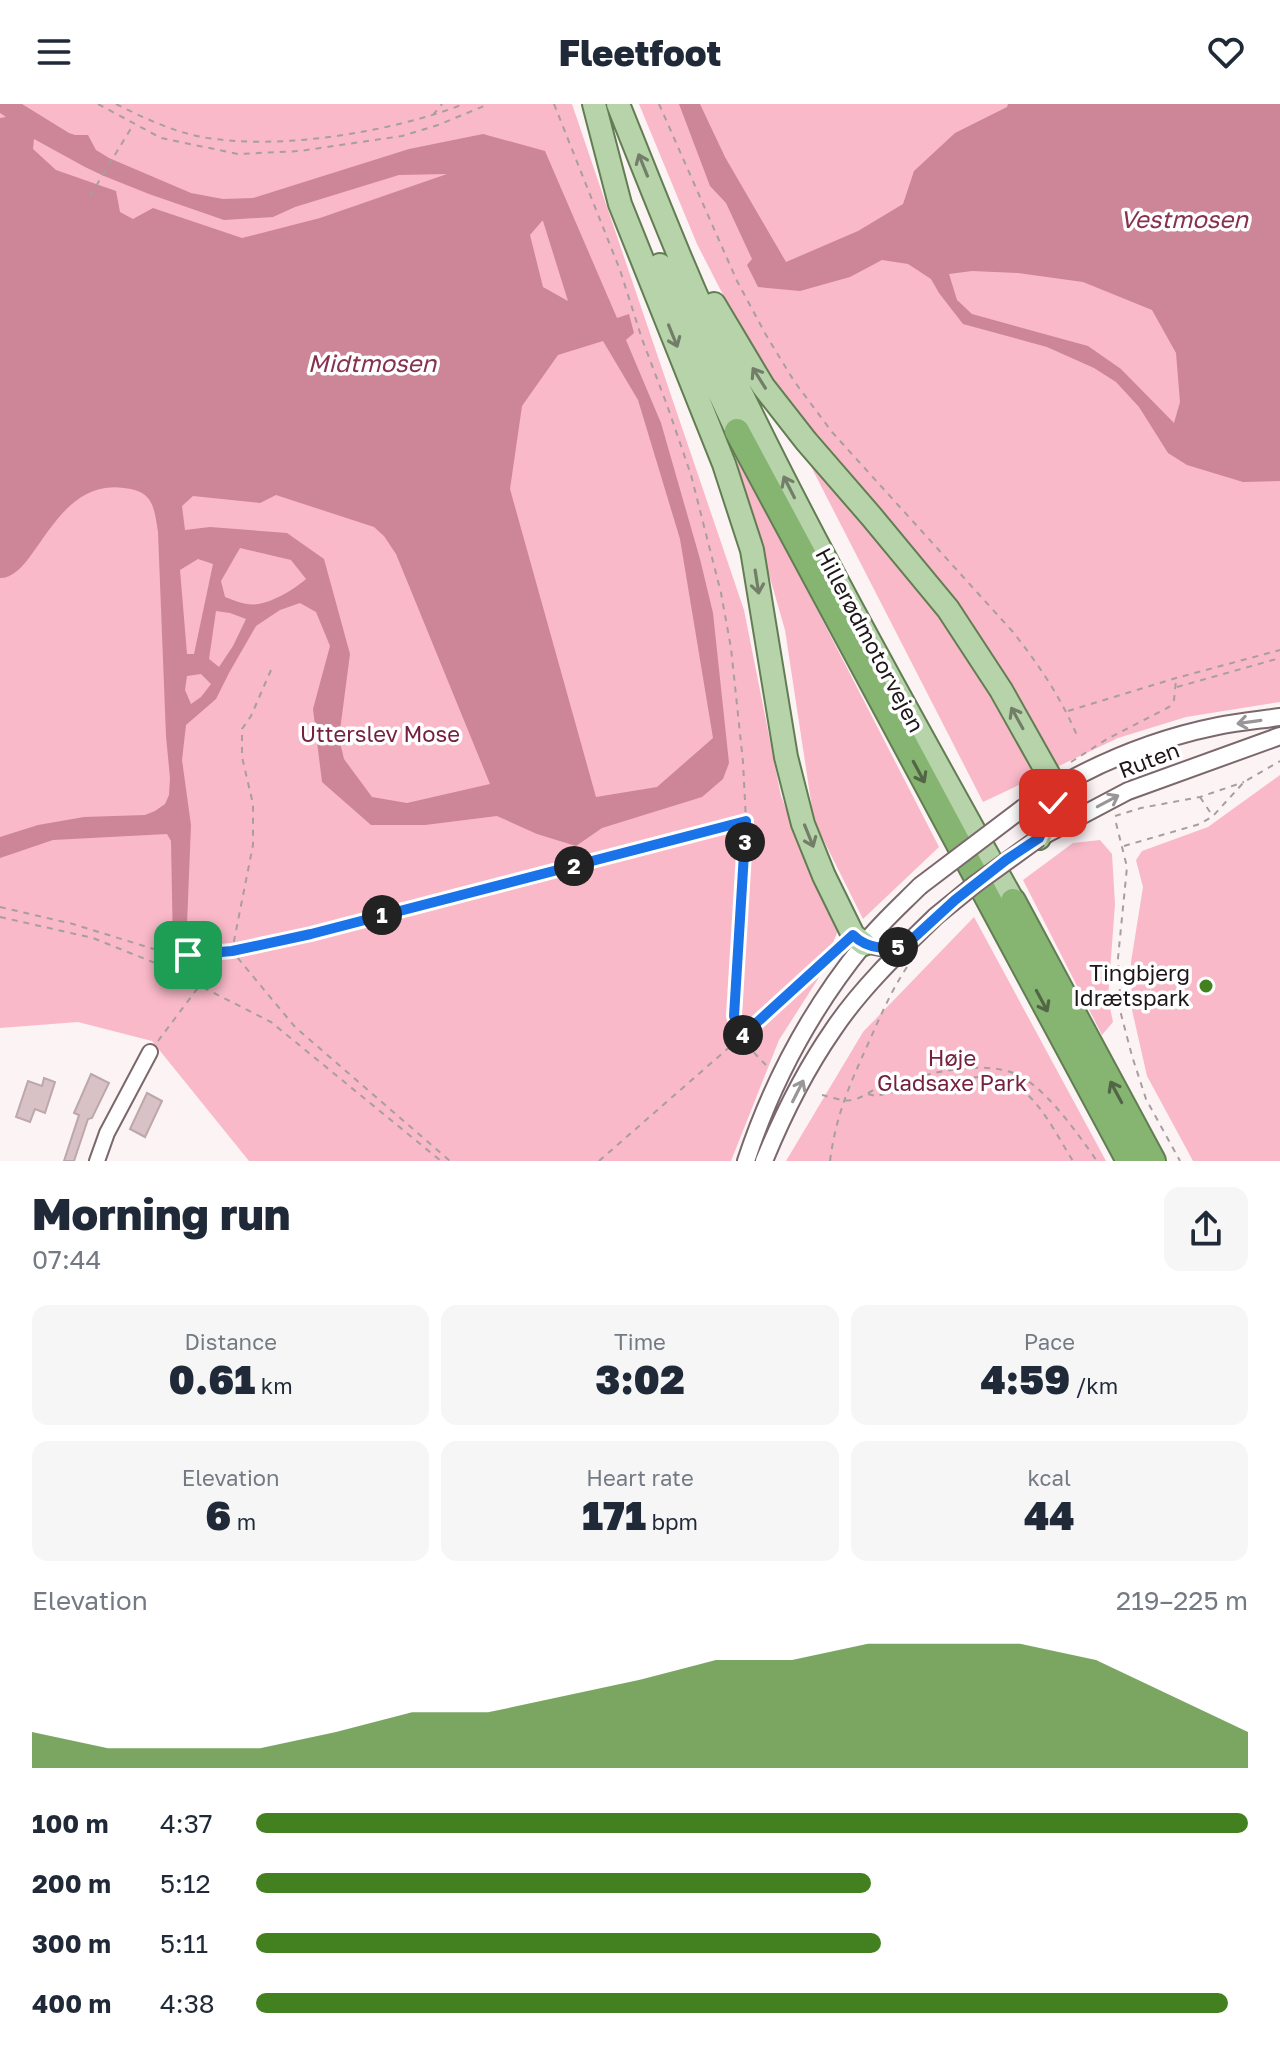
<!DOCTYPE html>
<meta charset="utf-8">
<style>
body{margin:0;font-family:"Golos Text",sans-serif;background:#f6f6f7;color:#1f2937;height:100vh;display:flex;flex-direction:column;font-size:30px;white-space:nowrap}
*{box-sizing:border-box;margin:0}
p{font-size:26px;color:#747a83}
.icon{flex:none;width:44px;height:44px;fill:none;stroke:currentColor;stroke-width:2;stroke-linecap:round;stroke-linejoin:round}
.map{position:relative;height:1057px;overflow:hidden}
.side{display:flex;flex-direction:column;background:#fff;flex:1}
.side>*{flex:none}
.pin{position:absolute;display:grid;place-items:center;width:68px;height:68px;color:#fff;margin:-34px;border-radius:16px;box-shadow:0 4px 12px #0006}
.km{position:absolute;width:40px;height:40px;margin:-20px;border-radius:50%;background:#222;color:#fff;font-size:22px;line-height:40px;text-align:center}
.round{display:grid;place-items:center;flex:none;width:84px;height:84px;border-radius:16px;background:#f6f6f7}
.overview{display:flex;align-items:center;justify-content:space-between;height:136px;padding:0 32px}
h1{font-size:44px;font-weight:800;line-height:60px}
.figures{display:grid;grid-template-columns:repeat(3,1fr);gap:12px;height:136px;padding:8px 32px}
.figures div{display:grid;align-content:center;border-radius:16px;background:#f6f6f7;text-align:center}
.figures b{font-size:40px;font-weight:800}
.figures small{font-size:22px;font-weight:400}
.figures p{font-size:22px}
.chart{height:224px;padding:16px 32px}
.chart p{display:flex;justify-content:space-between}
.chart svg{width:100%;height:144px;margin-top:8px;fill:#438120;opacity:.7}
ul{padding:0 32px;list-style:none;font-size:26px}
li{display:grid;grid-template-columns:128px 96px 1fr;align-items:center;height:60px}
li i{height:20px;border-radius:10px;background:#438120}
header{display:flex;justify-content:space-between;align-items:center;height:104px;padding:0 32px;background:#fff;font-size:36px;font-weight:800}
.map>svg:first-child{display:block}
.green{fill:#f9b9c9}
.water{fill:#cc8698;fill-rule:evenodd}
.building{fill:#d8c2c6;stroke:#bca7ab;stroke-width:2}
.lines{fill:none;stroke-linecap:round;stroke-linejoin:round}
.minor-casing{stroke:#7b686c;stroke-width:18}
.tertiary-casing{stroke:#7b686c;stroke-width:20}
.primary-casing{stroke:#627d52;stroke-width:26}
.motorway-casing{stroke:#627d52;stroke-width:28}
.path{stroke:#a79ea0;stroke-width:2;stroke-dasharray:6 6;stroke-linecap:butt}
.minor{stroke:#fff;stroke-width:14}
.tertiary{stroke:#fff;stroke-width:16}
.primary{stroke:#b6d3aa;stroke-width:22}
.motorway{stroke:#86b572;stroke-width:24}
.tertiary-bridge-casing{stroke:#7b686c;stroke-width:20;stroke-linecap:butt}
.tertiary-bridge{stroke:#fff;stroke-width:16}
.oneway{stroke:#727e68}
.oneway2{stroke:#9a9697}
.oneway3{stroke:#526645}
.route-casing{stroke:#fff;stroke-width:16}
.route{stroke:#1a73e8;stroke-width:10}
.poi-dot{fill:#438120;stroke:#fff;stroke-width:3}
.labels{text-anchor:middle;stroke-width:7;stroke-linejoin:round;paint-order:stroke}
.street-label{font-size:22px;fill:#1e1618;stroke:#fff}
.park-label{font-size:22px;fill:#74203e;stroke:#fff}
.poi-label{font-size:22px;fill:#1e1618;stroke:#fff;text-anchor:end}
.water-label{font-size:24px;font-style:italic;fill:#86324e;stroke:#fff}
</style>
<header><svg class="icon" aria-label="menu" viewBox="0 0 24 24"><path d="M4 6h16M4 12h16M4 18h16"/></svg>Fleetfoot<svg class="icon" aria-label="heart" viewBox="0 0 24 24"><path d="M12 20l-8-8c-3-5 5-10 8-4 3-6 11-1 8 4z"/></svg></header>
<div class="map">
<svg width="1280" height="1057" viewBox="0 0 1280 1057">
<rect width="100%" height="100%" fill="#fcf3f5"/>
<path class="green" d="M0,0H572L744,506L781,692L803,748L839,824L818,875L779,936L731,1057H249L152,937L78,918L0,924Z
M639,0H1280V598L1186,613L1118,634L983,698L697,140Z
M731,338L939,743L863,815L814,717L785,526Z
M1280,671V1057H1193L1147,972L1132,906L1131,858L1143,783L1136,756L1142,747L1208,723Z
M1100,736L1112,750L1115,800L1108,894L1113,918L1102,931L1023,776L1073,739Z
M974,813L1106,1057H786L863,928Z"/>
<path class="water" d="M0,0H22L69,29L75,31H88L96,46L109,54L191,89L223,95L253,94L409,45L483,30L545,47L617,214L629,210L634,229L626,236L661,319L700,455L713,509L729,659L723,675L702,693L602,724L576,742L537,730L497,712L425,721H371L322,678L313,605L330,542L316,508L300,499L280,506L256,522L229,569L216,595L186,621L182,656L191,721L186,845H173L171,737L167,730L53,736L0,754V733L38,721L84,713L145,711L155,707L165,700L169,691L170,674L166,632L158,428C154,402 153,387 124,384C53,374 36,476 0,474V14L6,13L0,9ZM34,35L85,63L104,72L149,90L224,116L273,113L295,103L399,71L447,70L320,114L242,134L153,104L133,115L120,108L116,87L56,66L33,45ZM542,117H543L568,197L543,183L530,131ZM603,237L638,296L680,435L713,634L657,683L596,693L510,385L522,302L558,251ZM276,391L374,423L384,432L396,450L490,680L407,699L372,693L344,655L339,634L350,550L324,455L287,429L210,423L185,426L182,402L193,392L260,399ZM240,444L291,456L306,475C295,485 273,498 258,500C247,502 235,497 225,493L221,477ZM198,455L213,460L194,550H187L180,466ZM216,507L230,509L246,515L233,542L219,563L209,555ZM201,570L211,580L201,593L191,600L185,586L187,572Z
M679,0H700L725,53L786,158L858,127L903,100L914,67L955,29L1007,3L1008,0H1280V377L1243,378L1187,361L1168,349L1139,303L1116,278L1094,264L1047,243L963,220L939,189L931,175L908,160L882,156L850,173L800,187L758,183L747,161L752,155L726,99L710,82ZM972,167L1018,169L1083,178L1152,206L1176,249L1180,298L1174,319L1121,265L1088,242L972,210L957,196L949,170Z"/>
<path class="building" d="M91,970L109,979L92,1014L88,1015L74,1057H64L79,1011L74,1009Z
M44,974L55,978L45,1009L35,1005L30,1018L16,1013L28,977L42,982Z
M147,989L162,997L145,1033L130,1025Z"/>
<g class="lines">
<defs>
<path id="minor" d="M97,1057L107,1029L150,948"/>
<path id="tertiary" d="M1023,704C1082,665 1148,636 1218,622C1238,618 1259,616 1280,613
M1039,734L1128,687L1280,632
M864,840L890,845L907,840
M746,1057C772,978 811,905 864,840C881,819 901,801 920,782
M764,1057C782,1013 806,965 833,926C861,884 900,847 936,812"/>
<path id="primary" d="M594,0L620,100L724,360L752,446L786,653L803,720L824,772L853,831L864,840
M618,0C654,90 689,180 731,268C817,448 916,622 1013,797
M660,161L737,327
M714,200L763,282L806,337L871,412L948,505L1001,586L1055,682L1051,707L1039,734"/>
<path id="motorway" d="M737,327L1129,1057
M1013,797L1153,1057"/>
</defs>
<use href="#minor" class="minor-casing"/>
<use href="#tertiary" class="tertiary-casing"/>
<use href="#primary" class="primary-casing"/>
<use href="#motorway" class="motorway-casing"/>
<path class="path" d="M98,0L161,34L238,50L300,47L402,32L438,21L489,0
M116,0C144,14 171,27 202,33C278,47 392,28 464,0
M554,0L620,166L642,235L667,301L691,371L721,489L731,544L743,658L746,717L734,912C742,933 750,946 766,961
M659,0L737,177L766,231L794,277L832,328L1013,528C1039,561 1062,595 1078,634
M433,11L442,0
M90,92L133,21
M271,566L251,612L242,625V653L253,700V741L232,847L295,923L450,1057
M1177,583L1280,554
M1068,607L1176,574L1280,546
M1071,658L1107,635L1169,603L1174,596L1176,576
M1200,693L1212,711
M1115,712L1141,704L1200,693L1244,678
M1116,719L1127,763L1118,854L1121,910L1132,952L1146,995L1180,1057
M1124,742L1200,720L1213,712L1244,678L1280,657
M0,803L73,820L173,851
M0,813L93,834L155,859L271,918L441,1057
M155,859L174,851L232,847L311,830L744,717
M158,937L200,881L207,850
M868,990L876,992C910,985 987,960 1017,982C1042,999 1057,1032 1073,1057
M822,991C831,993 843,998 852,996C864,994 873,984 885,981C923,972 968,957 1007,967C1041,975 1077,1029 1097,1057
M599,1057L741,933L841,842
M830,1057C836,1011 849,982 868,940C880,913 891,887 907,863"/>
<use href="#minor" class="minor"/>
<use href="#tertiary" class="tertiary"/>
<use href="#primary" class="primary"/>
<use href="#motorway" class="motorway"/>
<defs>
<path id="tertiary-bridge" d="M920,782L1023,704
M936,812L974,781L1039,734"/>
</defs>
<use href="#tertiary-bridge" class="tertiary-bridge-casing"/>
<use href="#tertiary-bridge" class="tertiary-bridge"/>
</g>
<defs><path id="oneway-shaft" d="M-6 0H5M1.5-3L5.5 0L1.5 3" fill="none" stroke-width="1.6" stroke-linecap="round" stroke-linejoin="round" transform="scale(2)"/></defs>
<g class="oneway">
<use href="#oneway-shaft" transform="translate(643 61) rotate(-112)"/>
<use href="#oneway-shaft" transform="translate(673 232) rotate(68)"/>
<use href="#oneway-shaft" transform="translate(759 274) rotate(-122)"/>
<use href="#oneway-shaft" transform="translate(789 383) rotate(-117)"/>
<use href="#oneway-shaft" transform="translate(757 478) rotate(81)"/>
<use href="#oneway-shaft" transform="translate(1017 614) rotate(-119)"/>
<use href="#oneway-shaft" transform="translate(809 732) rotate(68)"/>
</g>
<g class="oneway2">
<use href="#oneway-shaft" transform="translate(1249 618) rotate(172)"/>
<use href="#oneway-shaft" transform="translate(1108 697) rotate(-28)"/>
<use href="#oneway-shaft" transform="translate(798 987) rotate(-63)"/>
</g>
<g class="oneway3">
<use href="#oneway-shaft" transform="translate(919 668) rotate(62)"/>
<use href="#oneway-shaft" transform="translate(1042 897) rotate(62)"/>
<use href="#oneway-shaft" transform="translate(1116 988) rotate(-118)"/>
</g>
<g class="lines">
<defs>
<path id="route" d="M188,851L232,847L311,830L746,717L734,912L741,933L853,831C867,845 889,847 907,840L955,796L1006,756L1039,734L1048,715L1053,699"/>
</defs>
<use href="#route" class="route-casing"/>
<use href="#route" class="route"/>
</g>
<circle class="poi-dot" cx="1206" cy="882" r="8"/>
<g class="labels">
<g class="street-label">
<text transform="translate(870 536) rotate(62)" y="8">Hillerødmotorvejen</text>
<text transform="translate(1149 656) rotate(-21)" y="8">Ruten</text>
</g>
<g class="park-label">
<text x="380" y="638">Utterslev Mose</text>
<text x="952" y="962">Høje<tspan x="952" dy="25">Gladsaxe Park</tspan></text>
</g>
<g class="poi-label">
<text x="1190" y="877">Tingbjerg<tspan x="1190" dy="25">Idrætspark</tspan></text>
</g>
<g class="water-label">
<text x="1184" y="124">Vestmosen</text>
<text x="372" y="268">Midtmosen</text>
</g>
</g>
</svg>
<div class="pin" style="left:188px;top:851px;background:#1e9e55"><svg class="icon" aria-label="arrive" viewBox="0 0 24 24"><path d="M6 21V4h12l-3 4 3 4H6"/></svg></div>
<div class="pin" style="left:1053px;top:699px;background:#d93025"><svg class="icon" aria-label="check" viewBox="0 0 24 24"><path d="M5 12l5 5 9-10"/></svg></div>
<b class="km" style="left:382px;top:811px">1</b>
<b class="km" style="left:574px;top:762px">2</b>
<b class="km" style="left:745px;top:738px">3</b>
<b class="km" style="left:743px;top:931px">4</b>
<b class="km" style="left:898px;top:843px">5</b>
</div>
<section class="side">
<div class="overview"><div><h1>Morning run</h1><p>07:44</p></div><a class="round"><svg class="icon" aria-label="share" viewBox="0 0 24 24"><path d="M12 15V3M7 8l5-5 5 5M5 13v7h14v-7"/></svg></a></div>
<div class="figures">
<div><p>Distance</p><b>0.61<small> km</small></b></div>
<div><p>Time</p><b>3:02</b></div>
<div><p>Pace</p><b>4:59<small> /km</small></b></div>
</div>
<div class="figures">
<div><p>Elevation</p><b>6<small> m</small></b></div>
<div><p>Heart rate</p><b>171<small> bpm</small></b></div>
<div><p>kcal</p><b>44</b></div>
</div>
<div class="chart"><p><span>Elevation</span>219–225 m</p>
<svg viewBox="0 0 160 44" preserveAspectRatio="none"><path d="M0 44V33L10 38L20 38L30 38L40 33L50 27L60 27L70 22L80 17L90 11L100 11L110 6L120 6L130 6L140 11L150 22L160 33V44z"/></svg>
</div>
<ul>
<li><b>100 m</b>4:37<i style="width:100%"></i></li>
<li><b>200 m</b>5:12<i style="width:62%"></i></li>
<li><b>300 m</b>5:11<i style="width:63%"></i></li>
<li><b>400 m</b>4:38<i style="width:98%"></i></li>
</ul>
</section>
